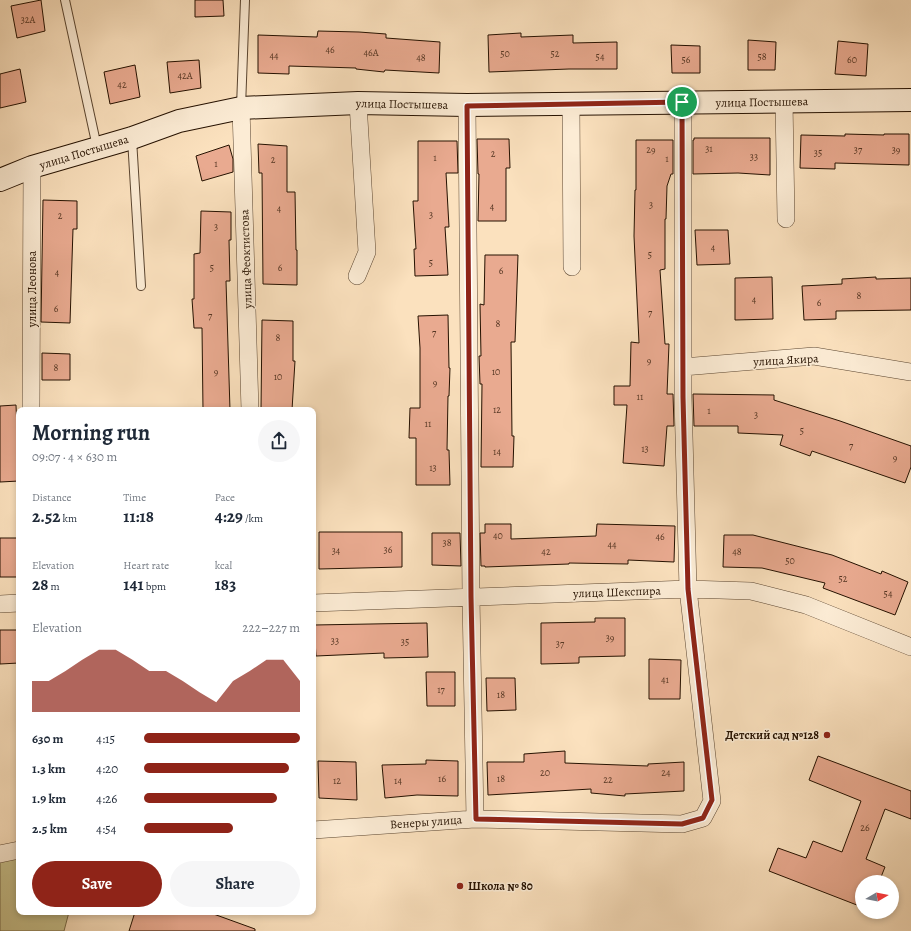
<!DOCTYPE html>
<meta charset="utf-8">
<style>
body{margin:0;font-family:Alegreya,serif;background:#f6f6f7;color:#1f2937;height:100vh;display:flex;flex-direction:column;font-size:15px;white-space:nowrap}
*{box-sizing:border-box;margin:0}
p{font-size:13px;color:#747a83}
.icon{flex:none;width:22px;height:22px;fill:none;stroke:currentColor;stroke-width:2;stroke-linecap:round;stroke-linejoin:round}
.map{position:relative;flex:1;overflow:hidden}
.panel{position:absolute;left:16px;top:407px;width:300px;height:508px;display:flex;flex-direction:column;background:#fff;border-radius:8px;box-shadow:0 2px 6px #0003}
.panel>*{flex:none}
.needle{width:26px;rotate:80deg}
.tools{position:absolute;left:855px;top:875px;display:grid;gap:8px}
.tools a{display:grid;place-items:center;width:44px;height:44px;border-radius:50%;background:#fff;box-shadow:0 2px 6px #0003;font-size:20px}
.pin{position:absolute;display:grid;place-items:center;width:34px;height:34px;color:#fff;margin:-17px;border:2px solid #fff;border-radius:50%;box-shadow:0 1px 4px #0007}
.round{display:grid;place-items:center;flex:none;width:42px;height:42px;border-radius:21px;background:#f6f6f7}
.head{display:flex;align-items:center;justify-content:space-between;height:68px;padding:0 16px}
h1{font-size:22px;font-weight:700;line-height:30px}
.metrics{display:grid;grid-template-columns:repeat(3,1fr);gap:6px;height:68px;padding:4px 16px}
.metrics div{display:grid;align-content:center}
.metrics b{font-size:17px;font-weight:700}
.metrics small{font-size:11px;font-weight:400}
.metrics p{font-size:11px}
.chart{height:112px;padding:8px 16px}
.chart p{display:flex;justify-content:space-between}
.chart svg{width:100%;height:72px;margin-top:4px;fill:#8f2418;opacity:.7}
.button{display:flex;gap:8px;margin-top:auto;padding:8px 16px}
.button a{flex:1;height:46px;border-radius:24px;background:#8f2418;color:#fff;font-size:16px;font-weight:700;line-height:46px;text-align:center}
.button a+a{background:#f6f6f7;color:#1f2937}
ul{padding:0 16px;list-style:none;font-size:13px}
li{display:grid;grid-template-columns:64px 48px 1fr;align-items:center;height:30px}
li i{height:10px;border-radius:5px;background:#8f2418}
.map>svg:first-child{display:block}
.green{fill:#c7c18c;stroke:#766946}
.building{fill:#e9aa90;stroke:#251100}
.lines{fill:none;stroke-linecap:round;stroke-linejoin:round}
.lane-casing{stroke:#5a4530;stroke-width:10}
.street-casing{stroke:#5a4530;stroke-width:18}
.secondary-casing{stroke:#251100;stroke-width:24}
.lane{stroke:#fcecd5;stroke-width:8}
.street{stroke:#fcecd5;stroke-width:17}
.secondary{stroke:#fcecd5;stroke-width:22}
.route-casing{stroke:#fff;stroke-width:8}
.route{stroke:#8f2418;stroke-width:5}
.poi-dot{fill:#8f2418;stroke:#fcecd5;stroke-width:1.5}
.labels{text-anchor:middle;stroke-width:3;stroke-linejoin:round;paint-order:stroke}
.number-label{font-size:10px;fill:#563724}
.street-label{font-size:12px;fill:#251100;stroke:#fcecd5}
.poi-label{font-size:12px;font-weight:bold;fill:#251100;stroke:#fcecd5;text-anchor:end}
</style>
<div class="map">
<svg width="911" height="931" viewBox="0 0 911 931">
<rect width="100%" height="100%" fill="#fbe1be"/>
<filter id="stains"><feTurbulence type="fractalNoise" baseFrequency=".005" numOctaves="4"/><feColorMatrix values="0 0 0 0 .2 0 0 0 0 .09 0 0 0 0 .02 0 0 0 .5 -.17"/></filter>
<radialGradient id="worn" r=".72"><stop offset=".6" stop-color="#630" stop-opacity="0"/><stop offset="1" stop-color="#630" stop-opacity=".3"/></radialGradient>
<path class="green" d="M19,855V912H69L64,931H0V859Z"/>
<path class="building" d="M41,0L45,31L17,38L11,6Z
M195,0H223L224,16L195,17Z
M318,31L359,32L386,34V38L440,42L439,73L385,70L384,72L356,69V68L289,66V74L258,73V35L317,37Z
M521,33V37L573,35V43L617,42V69H569L489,72L488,35Z
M748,40L776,42L775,70H748Z
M838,41L868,44L866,76L835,74Z
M671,45L700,46V73H672Z
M199,60L201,88L170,93L167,62Z
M135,65L140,97L110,104L104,72Z
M20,69L26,102L0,108V74Z
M845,134L884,135V134H909V165L835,163V169L800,168L801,135L845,136Z
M694,138H770V175L738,173L693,174V140H694Z
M477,139H509L510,168H506V221H478L479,174H478Z
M636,140H673V174H671L667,186L666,219H665V269L660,270L665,344H669L667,394H673L674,426H667L664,466L623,463L627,405H614V386H630L631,342L639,343L634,236L635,190H636Z
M418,141H457L458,173H446L449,227H445L448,275L415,276L414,249H416L413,201H418Z
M258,144L287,146V192H295L296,250H297V285L263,284L262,173H259Z
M229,145L233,159V172L202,181L196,156Z
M43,200L77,201V229H73L70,323L41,322Z
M201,211L231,212V240H229L230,281H226L230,410H203L202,328H194L192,299H194V254L200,253Z
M695,230H728L730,264L697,265Z
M485,255H518L515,342H511L512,436H514L513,467H481L482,384H480L479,356H481L480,304L484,305Z
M772,277L773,319L735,320V278Z
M876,277V279L911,278V310L836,311V319L804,320L802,286L842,284V279Z
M448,315L449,368H450L449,396H448L447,450H449L450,485H416V438H409L410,408H420V348L418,316Z
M262,320L293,321V361H295L292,410H261Z
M42,353L70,354V380H42Z
M693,394L774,395V400L840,421L911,446V467L905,483L812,451L810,456L780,445L783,435L738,433V426H694Z
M16,405L19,481L0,482V406Z
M485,524H511V539L596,536L597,524L675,526L674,562L628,560V564L569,563V564L485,567V566H481L480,533H485Z
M319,532H402V567L319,569Z
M432,533H460L461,566L432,565Z
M724,535H753L832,555L881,574L882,571L908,582L895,615L823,588L825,583L762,568L723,567Z
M0,538H19V577H0Z
M595,618H625V656L579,657V663L541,664V623L595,622Z
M427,623L428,657L384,658V653L316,656L314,625Z
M0,630H19V663L0,664Z
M649,659L681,660L680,699H649Z
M426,672H455V706H427Z
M486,678H515L516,710L487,711Z
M565,751V763L648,766V764L684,762V791L625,794V796L591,793V789L488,795L487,762H524V754Z
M818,756L911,791V819L885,809L866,859L885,867L879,882H862V907L769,871L778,848L806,858L813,841L842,852L861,801L809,780Z
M426,760L458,761V796L417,795L385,798L382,765L426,764Z
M318,761L356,762L357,800L319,798Z
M135,912H208L255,929V931H129Z"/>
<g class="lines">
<defs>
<path id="lane" d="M65,0L97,147
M241,107L245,0
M132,139L141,286"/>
<path id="street" d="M784,101L786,219
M571,104L572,267
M467,105L471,597L475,819
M241,108L250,410
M357,276L367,252L358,103
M683,367L814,356L911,372
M31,410L32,167
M313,603L688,589L751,591L806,605L911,647
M0,604L19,603
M313,830L475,819L682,824L703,818L712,801L688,589L683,397V102
M0,854L19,850"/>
<path id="secondary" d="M0,180L32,167L132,138L179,121L241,108L358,103L467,105L911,100"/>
</defs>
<use href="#lane" class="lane-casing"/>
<use href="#street" class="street-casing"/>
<use href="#secondary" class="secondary-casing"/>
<use href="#lane" class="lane"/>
<use href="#street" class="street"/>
<use href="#secondary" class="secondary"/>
</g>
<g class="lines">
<defs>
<path id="route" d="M682,102L683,397L688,589L712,800L703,818L682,824L476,819L471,597L467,106Z"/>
</defs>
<use href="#route" class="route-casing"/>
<use href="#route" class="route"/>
</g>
<g class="poi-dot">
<circle cx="827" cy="735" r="4"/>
<circle cx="460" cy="886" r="4"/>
</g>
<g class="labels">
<g class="number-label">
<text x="28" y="23">32А</text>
<text x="330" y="53">46</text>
<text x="371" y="56">46А</text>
<text x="505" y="57">50</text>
<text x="555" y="57">52</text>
<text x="274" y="59">44</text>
<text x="600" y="60">54</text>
<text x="762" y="60">58</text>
<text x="421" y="61">48</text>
<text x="686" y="63">56</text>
<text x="852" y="63">60</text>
<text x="185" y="79">42А</text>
<text x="122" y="88">42</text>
<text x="709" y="152">31</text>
<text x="651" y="153">29</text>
<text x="858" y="153">37</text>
<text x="896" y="153">39</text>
<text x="818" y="156">35</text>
<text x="493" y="157">2</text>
<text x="754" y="160">33</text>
<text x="435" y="161">1</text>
<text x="667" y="162">1</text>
<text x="273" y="163">2</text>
<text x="216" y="167">1</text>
<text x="651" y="208">3</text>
<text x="492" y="210">4</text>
<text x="279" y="212">4</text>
<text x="431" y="218">3</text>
<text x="60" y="219">2</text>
<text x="216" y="230">3</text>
<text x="713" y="251">4</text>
<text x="650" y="258">5</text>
<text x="431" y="266">5</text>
<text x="212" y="271">5</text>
<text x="280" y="271">6</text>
<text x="501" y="274">6</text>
<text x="57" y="276">4</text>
<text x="859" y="299">8</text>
<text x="754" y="303">4</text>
<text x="819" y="306">6</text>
<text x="56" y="312">6</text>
<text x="650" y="316">7</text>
<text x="210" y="319">7</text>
<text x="498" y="327">8</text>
<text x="434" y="336">7</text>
<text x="278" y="341">8</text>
<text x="649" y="364">9</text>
<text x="56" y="371">8</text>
<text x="216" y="375">9</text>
<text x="496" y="375">10</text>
<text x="278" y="380">10</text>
<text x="435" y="386">9</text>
<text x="640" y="400">11</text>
<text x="497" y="413">12</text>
<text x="709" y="414">1</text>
<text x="756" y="418">3</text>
<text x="428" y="427">11</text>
<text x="802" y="434">5</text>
<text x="851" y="449">7</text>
<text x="645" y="452">13</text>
<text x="497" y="455">14</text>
<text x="895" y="461">9</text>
<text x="433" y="471">13</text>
<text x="498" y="539">40</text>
<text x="660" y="540">46</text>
<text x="447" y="546">38</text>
<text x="612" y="548">44</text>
<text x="388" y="553">36</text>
<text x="336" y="554">34</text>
<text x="546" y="555">42</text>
<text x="737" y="555">48</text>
<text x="790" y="564">50</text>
<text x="843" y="582">52</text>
<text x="888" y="597">54</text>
<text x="610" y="641">39</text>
<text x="335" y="644">33</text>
<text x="405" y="645">35</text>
<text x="560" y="647">37</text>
<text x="665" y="683">41</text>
<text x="441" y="693">17</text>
<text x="501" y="698">18</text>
<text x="545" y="776">20</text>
<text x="666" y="776">24</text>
<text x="442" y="782">16</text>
<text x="501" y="782">18</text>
<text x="608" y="783">22</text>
<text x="337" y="784">12</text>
<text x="398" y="784">14</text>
<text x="865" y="831">26</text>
</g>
<g class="street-label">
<text transform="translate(762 102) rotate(-1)" y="4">улица Постышева</text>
<text transform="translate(402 104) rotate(1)" y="4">улица Постышева</text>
<text transform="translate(84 152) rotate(-17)" y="4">улица Постышева</text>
<text transform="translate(246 259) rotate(-92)" y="4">улица Феоктистова</text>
<text transform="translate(32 289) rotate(-90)" y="4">улица Леонова</text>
<text transform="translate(786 360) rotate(-3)" y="4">улица Якира</text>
<text transform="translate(617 592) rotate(-2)" y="4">улица Шекспира</text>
<text transform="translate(426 822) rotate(-4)" y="4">Венеры улица</text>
</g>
<g class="poi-label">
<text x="819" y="739">Детский сад №128</text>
<text x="468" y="890" text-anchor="start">Школа № 80</text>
</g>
</g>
<rect width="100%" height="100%" filter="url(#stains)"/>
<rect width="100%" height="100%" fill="url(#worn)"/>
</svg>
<div class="tools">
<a><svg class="needle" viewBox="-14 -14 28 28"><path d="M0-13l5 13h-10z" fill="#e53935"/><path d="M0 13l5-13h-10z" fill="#747a83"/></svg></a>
</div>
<div class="pin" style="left:682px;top:102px;background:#1e9e55"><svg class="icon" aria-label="arrive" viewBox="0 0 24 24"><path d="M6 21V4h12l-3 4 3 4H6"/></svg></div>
<section class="panel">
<div class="head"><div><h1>Morning run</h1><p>09:07 · 4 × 630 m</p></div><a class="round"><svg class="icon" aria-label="share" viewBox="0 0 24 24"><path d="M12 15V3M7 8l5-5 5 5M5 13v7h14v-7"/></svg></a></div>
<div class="metrics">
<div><p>Distance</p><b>2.52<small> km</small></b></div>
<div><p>Time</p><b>11:18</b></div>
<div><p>Pace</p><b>4:29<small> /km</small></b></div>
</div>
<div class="metrics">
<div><p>Elevation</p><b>28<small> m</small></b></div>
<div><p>Heart rate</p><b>141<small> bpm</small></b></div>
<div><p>kcal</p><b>183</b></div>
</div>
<div class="chart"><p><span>Elevation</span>222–227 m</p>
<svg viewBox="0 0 160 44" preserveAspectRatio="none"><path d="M0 44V25L10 25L20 19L30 12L40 6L50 6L60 12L70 19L80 19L90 25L100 32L110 38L120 25L130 19L140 12L150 12L160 25V44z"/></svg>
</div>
<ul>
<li><b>630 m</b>4:15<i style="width:100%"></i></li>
<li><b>1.3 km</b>4:20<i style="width:93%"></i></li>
<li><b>1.9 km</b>4:26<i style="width:85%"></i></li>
<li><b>2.5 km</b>4:54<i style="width:57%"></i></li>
</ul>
<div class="button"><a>Save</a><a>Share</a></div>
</section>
</div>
